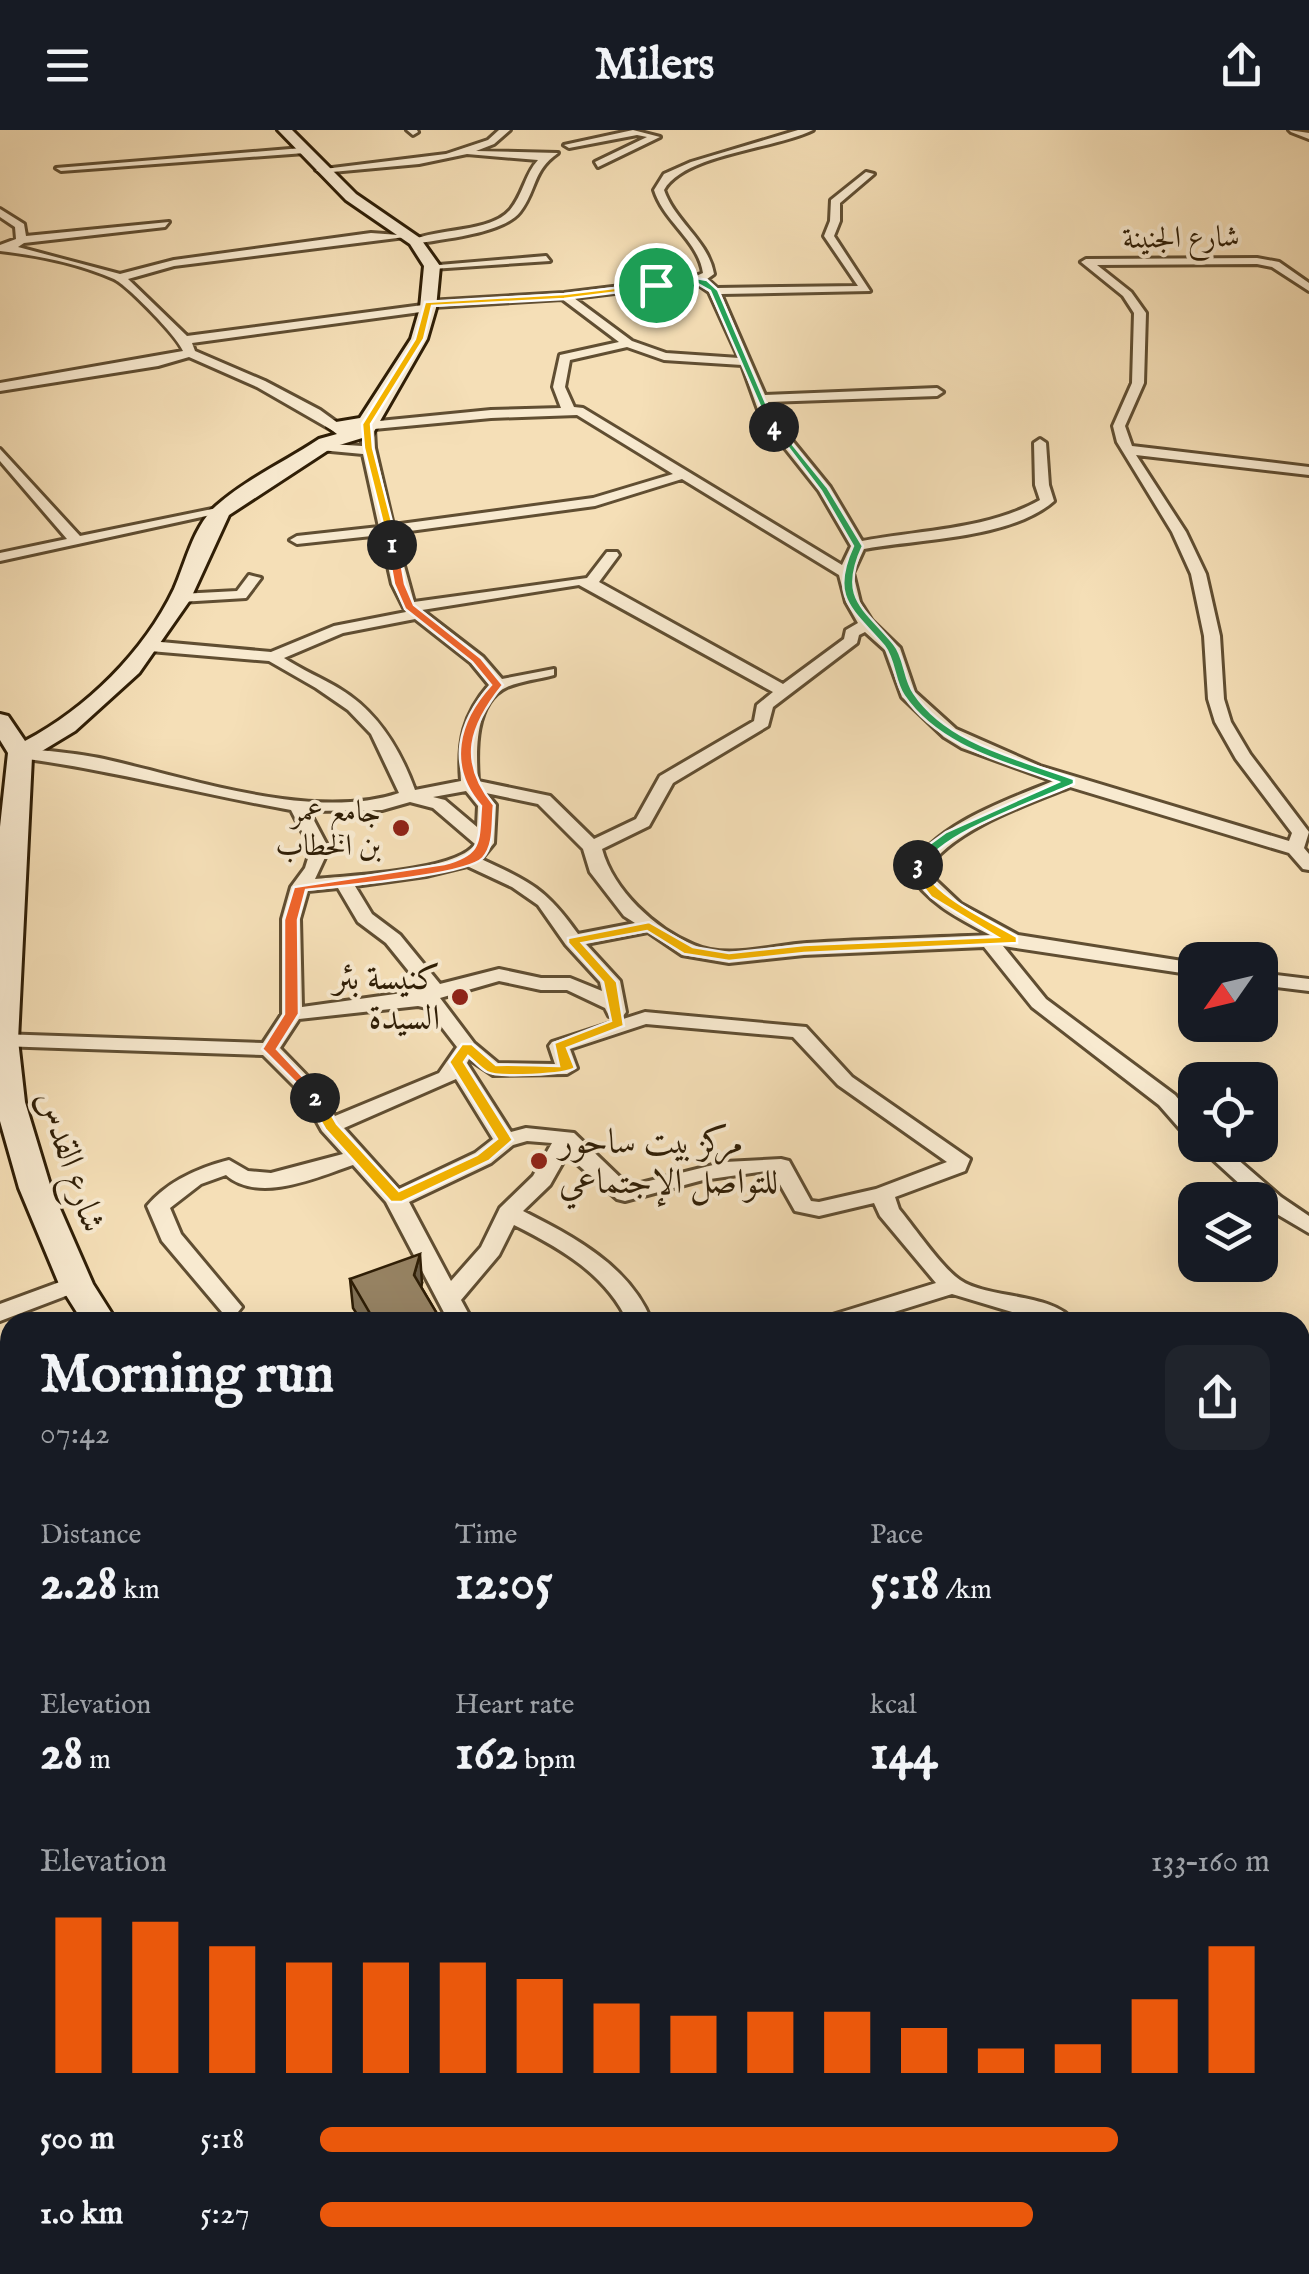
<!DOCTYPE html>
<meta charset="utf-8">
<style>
body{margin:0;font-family:"IM FELL English",Amiri,serif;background:#20242c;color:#f1f3f6;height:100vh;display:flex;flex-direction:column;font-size:38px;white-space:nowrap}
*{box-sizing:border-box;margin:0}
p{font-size:32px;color:#9ea1a6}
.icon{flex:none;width:55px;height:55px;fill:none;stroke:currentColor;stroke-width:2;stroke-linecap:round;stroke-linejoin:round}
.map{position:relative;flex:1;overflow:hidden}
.panel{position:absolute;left:0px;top:1182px;width:1310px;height:962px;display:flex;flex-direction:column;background:#171b24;border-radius:30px 30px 0 0;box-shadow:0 10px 40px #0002}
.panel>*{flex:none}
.needle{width:65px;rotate:236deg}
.tools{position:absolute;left:1178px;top:812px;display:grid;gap:20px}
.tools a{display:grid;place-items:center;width:100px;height:100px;border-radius:20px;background:#171b24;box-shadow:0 10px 40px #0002;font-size:50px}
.pin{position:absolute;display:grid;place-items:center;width:85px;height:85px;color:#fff;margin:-42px;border:5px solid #fff;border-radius:50%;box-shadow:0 2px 10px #0007}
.km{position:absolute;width:50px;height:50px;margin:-25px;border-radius:50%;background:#222;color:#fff;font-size:28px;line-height:50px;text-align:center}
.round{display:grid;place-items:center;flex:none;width:105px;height:105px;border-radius:20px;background:#20242c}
.summary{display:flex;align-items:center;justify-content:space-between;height:170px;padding:0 40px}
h1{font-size:55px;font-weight:700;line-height:75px}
.stats{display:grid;grid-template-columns:repeat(3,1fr);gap:15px;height:170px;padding:10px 40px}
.stats div{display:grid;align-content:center}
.stats b{font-size:50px;font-weight:700}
.stats small{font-size:28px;font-weight:400}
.stats p{font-size:28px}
.chart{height:280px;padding:20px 40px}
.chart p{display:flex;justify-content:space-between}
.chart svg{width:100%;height:180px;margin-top:10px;stroke:#ea580c;stroke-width:6}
ul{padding:0 40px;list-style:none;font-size:32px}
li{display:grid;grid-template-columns:160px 120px 1fr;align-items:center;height:75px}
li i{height:25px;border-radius:12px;background:#ea580c}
header{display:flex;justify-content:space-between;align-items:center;height:130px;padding:0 40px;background:#171b24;font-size:45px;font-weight:700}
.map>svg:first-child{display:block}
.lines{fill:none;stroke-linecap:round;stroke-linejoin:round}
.street-casing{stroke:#604e32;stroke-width:6}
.secondary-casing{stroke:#2f1e06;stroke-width:6}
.street{fill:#f8ead0;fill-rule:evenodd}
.secondary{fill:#f8ead0;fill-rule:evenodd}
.wall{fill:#817054;stroke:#2f1e06;stroke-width:2.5}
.shaded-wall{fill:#695b45;stroke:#2f1e06;stroke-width:2.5}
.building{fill:#968262;stroke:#2f1e06;stroke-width:2.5}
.split-1{fill:#f5b400;stroke:#fff;stroke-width:2.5}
.split-2{fill:#f0652b;stroke:#fff;stroke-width:2.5}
.split-3{fill:#f5b400;stroke:#fff;stroke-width:2.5}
.split-4{fill:#22a559;stroke:#fff;stroke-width:2.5}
.split-5{fill:#22a559;stroke:#fff;stroke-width:2.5}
.poi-dot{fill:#8f2418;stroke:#f8ead0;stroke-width:4}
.labels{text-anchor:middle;stroke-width:8;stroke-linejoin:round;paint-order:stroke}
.far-street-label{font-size:30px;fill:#2f1e06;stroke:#f8ead0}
.far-poi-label{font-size:30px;fill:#2f1e06;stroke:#f8ead0;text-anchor:end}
.poi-label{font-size:35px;fill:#2f1e06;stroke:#f8ead0;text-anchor:end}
.street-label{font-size:35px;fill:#2f1e06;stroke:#f8ead0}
</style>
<header><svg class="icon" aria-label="menu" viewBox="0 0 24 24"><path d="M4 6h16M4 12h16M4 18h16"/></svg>Milers<svg class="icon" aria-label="share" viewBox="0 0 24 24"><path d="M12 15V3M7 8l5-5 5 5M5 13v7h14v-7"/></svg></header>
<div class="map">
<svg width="1309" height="2144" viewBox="0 0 1309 2144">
<rect width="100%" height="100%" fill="#f5dfb7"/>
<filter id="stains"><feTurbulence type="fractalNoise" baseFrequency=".002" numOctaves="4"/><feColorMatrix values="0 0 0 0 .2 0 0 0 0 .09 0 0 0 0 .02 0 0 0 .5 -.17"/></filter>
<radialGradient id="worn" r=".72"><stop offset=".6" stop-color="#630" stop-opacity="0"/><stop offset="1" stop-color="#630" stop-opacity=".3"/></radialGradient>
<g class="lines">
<defs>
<path id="street" d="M407,0H417L418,2L413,5Z
M499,0H510L494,14L476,21L558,23C532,41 537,60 520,82C503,104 442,109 415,114L410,111C436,98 490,103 510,80C523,65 525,44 538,30L467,24L419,34L321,43L316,40L446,24L488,10Z
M633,0L660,7L598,37L595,32L647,7L637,5L569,18L564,15Z
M798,0H813C775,19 684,24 664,60C675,92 708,110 714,144L707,149L717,158L858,156L824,106L830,91L831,70L866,42L874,44L840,73V91L834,106L870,161L721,164L765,265L937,258L943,262L937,266L768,272L773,287L830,357L862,411C921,400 987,400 1040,370L1035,355L1034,313L1040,309L1046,313L1049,355L1054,371C1011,409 919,409 864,419L853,443L860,472L872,491L900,518L915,562L956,599L1040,636L1289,711L1292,703L1236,629L1215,592L1208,569L1204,506L1191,444L1172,402L1117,312L1113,296L1132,253L1134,183L1123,166L1081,132L1086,129L1257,128L1279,132L1309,153V161L1272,137L1257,134L1097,135L1131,162L1146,183L1144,253L1125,296L1132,316L1309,337V345L1136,325L1186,402L1206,444L1220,506L1224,569L1231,592L1250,624L1309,702L1304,718L1309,724V740L1303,739L1289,723L1070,657C1027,674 951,700 926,741L961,774L1018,805L1195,833V845L1003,816L1046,869L1175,965L1195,989V1008L1187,1007L1159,975L1032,877L984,817L804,825L729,833L682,825L648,802L586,814L620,851L626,882L623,886H609L605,878L567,860H541L499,851L440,868L474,913L498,933L555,934L549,916L552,912L645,882L806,897L852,947L970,1029L965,1041L895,1067L899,1079C914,1097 942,1138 960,1150C987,1169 1056,1163 1074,1192H1045L952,1164L862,1192H825L829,1186L936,1153L880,1086L874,1073L819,1086L795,1081L773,1042L765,1041L703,1050L625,1071L617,1069L567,1025L550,1055L523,1081C574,1107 630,1136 652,1192H628C606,1144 560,1118 514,1095L499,1125L461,1170L473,1192H449L386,1072L353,1035C318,1047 259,1074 226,1045L201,1054L170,1078L181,1104L242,1177L238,1182H222L162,1111L147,1076C168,1051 198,1038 229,1030L248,1041L271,1043L343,1024L322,1001L301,963L263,925L0,916V904L263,913L282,884V789L291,757L305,738L311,719L291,680C200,664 112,640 20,628L12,623L20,618C48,621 77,623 104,629C190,648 313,692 399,663L371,604L348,580L316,558L269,531L150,521L142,516L150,511L271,522L334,496L406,482L392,454L381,405L297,414L290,410L297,406L379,397L363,324L320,320L315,319V313L362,316V299L369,292L491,280L561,278L553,257L560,225L619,212L562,169L433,177L428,181L192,213L195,221L265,251L320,280L342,296L343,299L337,303L257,257L189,227L158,236L0,261V253L183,221C178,207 127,155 114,149C80,134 36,125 0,121V115L16,109L15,97L0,87V79L24,94L26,106L169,92L165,97L24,113L18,117L120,144L174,130L371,103L413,106L174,136L128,149L187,206L423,175L428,171L564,163L694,147L703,143C698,110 664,92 654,60L664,44L691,32ZM696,153L709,162L739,228L666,223L632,211L574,168ZM627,217L664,230L742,235L761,288L819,361L851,416L842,435L583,278L574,277L565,257L570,230ZM577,285L673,344L593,368L393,395L375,318L374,299L491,288ZM682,349L839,445L846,472L858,493L846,500L844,509L783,554L599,452L619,425L617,422H607L587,448L414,472L395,403L595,376ZM579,455L773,562L757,575L754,591L660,646L636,689L594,709L550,666L478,651C476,622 474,572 507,557C521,551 539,549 554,545V539L502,549L483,527L422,480ZM415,489L471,533L489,555C463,585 458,612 461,651L415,660C400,619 378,582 340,559C322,548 302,540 284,528L343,503ZM865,502L885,520L902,567L944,607L962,618L1053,651C1003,672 938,693 908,741C927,773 958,788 990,805C929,808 868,809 807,813C772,815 727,830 694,815C655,799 613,760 602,719L649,696L673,653L768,596L773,577L857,513L859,505ZM466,661L478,676L477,697L445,670L433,667ZM486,663L538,674L583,719L590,742L624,786L635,793L578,804C546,759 531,752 481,729L494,713L496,675ZM410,672L433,678L475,714C458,741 347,746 315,749L329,719L309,681L382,680ZM467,736L512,757L538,775L566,815L600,852L602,861L570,848H541L499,839L440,854L400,805L372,784L355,756L426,746ZM338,758L358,792L386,813L424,860L302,877L300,789L308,761ZM418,876L427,878L457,917L439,943L335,986L317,956L280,918L299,889ZM646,894L793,907L838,955L947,1032L876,1059L819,1072L811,1071L789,1031L781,1029L725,1032L629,1056L574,1003L526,998L511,1002L467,933L469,929L493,945L567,944L577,938L570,919ZM456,949L493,1009L475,1023L399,1059L344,998ZM527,1011L552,1013L533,1046L500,1078L481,1117L451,1151L409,1072L491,1033L513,1015Z
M1289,0L1309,3V9L1291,2Z
M302,18L305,23L61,41L56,38Z
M546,126L550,131L432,139L427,136Z
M0,319L80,406L222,377L229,381L0,431V423L67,409L0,331Z
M249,445L261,448L246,468L180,472L173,468L180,464L237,461Z
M1260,843L1309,849V861L1260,855Z
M1197,1015H1221L1281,1067L1309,1086V1103L1265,1077Z
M76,1146L88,1154L84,1159L0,1191V1174Z
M1300,1357H1309V1375H1300Z
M1300,1513L1309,1516V1551L1300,1548Z
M0,1532L10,1535V1559L0,1556Z
M1309,1631V1655L1300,1658V1634Z
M0,1782H10V1810H0Z
M1300,1891L1309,1894V1925L1300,1922Z
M682,2135H718L722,2144H686Z"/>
<path id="secondary" d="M278,0H292L356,64L420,108L440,136L436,178L427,209L372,305L333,317L229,385L190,470L139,543L75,601L32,627L18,910L25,972L51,1058L93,1154L117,1192H83L59,1154L19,1058L0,991V697L8,623L0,610V584L8,586L25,611C86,579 144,522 174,459C186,432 193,397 216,376C245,350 286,331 319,309L337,304L328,297L330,293L360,288L411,209L420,178L424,136L410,114L346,70Z
M1020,2135H1076L1080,2144H1024Z"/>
</defs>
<use href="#street" class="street-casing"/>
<use href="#secondary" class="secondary-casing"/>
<use href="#street" class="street"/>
<use href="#secondary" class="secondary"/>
</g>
<path class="wall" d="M350,1149L422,1153L421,1157L442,1192H362L353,1178Z"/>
<path class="shaded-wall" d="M420,1124L422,1153L417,1173L414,1145Z"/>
<path class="building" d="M420,1124L414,1145L442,1192H375L350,1149Z"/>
<path class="split-1" d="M656,153L659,157L564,169L432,176L424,209L371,294L373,318L398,415L389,418L364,318L362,294L415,209L425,172L564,164Z"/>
<path class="split-2" d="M392,412L398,415L405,454L414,475L481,528L503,555C470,596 458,631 494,675C492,692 495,715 483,728C466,746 337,756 306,760L298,790L299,884L277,919L320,965L322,968L315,972L262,919L284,884V790L294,757L444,734C483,724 478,712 481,676C446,636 458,591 491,555L472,532L405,479L394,454L387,415Z"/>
<path class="split-3" d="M918,732L923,733C925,762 992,792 1017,807V813L804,823L729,831L684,824L647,801L582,813L617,852L624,896L567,918L575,938C566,945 498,948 487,942C481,939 474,931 468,926L464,932L513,1010L489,1031L402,1072H391L325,999L307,968L320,965L337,994L399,1061L477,1025L497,1009L449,932L462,914H472L496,935C517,934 538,936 559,936L554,913L611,891L603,852L568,813V808L649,792L693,817L729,823L804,815L997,807L931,767L910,740Z"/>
<path class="split-4" d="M771,295H777L828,358L863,416C839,468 863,477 894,514C905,527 904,549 914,563C948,614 1020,629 1074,649V654C1037,671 939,703 923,738H914L916,724L946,702L1058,652C1004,632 939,617 904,566C894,552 895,530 884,516C852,479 829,468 853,416L821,361Z"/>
<path class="split-5" d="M696,148L707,150L718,160L777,299L769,297L710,161L696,153L653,155Z"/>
<g class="poi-dot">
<circle cx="401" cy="698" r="10"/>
<circle cx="460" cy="867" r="10"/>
<circle cx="539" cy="1031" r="10"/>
</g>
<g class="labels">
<g class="far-street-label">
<text transform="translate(1181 107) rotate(-1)" y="10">شارع الجنينة</text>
</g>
<g class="far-poi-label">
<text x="381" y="691">جامع عمر<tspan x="381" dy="34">بن الخطاب</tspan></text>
</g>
<g class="poi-label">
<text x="440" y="859">كنيسة بئر<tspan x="440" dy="40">السيدة</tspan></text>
<text x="559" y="1023" text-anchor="start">مركز بيت ساحور<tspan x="559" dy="40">للتواصل الإجتماعي</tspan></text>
</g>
<g class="street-label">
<text transform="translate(72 1031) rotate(71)" y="12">شارع القدس</text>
</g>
</g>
<rect width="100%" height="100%" filter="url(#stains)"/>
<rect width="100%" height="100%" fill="url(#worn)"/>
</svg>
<div class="tools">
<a><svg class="needle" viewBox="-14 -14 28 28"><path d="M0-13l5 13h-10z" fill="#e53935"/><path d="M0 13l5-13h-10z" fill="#9ea1a6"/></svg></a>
<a><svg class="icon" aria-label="locate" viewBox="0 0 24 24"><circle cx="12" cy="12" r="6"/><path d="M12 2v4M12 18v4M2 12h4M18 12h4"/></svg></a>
<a><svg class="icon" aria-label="layers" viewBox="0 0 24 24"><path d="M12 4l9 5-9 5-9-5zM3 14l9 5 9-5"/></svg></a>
</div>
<div class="pin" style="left:656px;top:155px;background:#1e9e55"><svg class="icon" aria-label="arrive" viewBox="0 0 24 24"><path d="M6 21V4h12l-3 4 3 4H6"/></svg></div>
<b class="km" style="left:392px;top:415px">1</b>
<b class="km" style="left:315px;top:968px">2</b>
<b class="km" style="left:918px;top:735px">3</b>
<b class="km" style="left:774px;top:297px">4</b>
<section class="panel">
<div class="summary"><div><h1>Morning run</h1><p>07:42</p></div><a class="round"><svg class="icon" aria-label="share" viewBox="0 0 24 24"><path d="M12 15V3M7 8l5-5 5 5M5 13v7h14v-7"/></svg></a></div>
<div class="stats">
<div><p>Distance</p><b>2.28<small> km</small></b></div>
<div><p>Time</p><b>12:05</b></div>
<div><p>Pace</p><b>5:18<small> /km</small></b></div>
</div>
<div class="stats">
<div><p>Elevation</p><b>28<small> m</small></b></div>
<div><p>Heart rate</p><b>162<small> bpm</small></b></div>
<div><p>kcal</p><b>144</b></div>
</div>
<div class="chart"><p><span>Elevation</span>133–160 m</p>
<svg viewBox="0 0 160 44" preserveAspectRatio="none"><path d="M5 44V6M15 44V7M25 44V13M35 44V17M45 44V17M55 44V17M65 44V21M75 44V27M85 44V30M95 44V29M105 44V29M115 44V33M125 44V38M135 44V37M145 44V26M155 44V13"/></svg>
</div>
<ul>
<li><b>500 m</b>5:18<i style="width:84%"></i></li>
<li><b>1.0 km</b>5:27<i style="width:75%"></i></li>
</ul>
</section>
</div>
